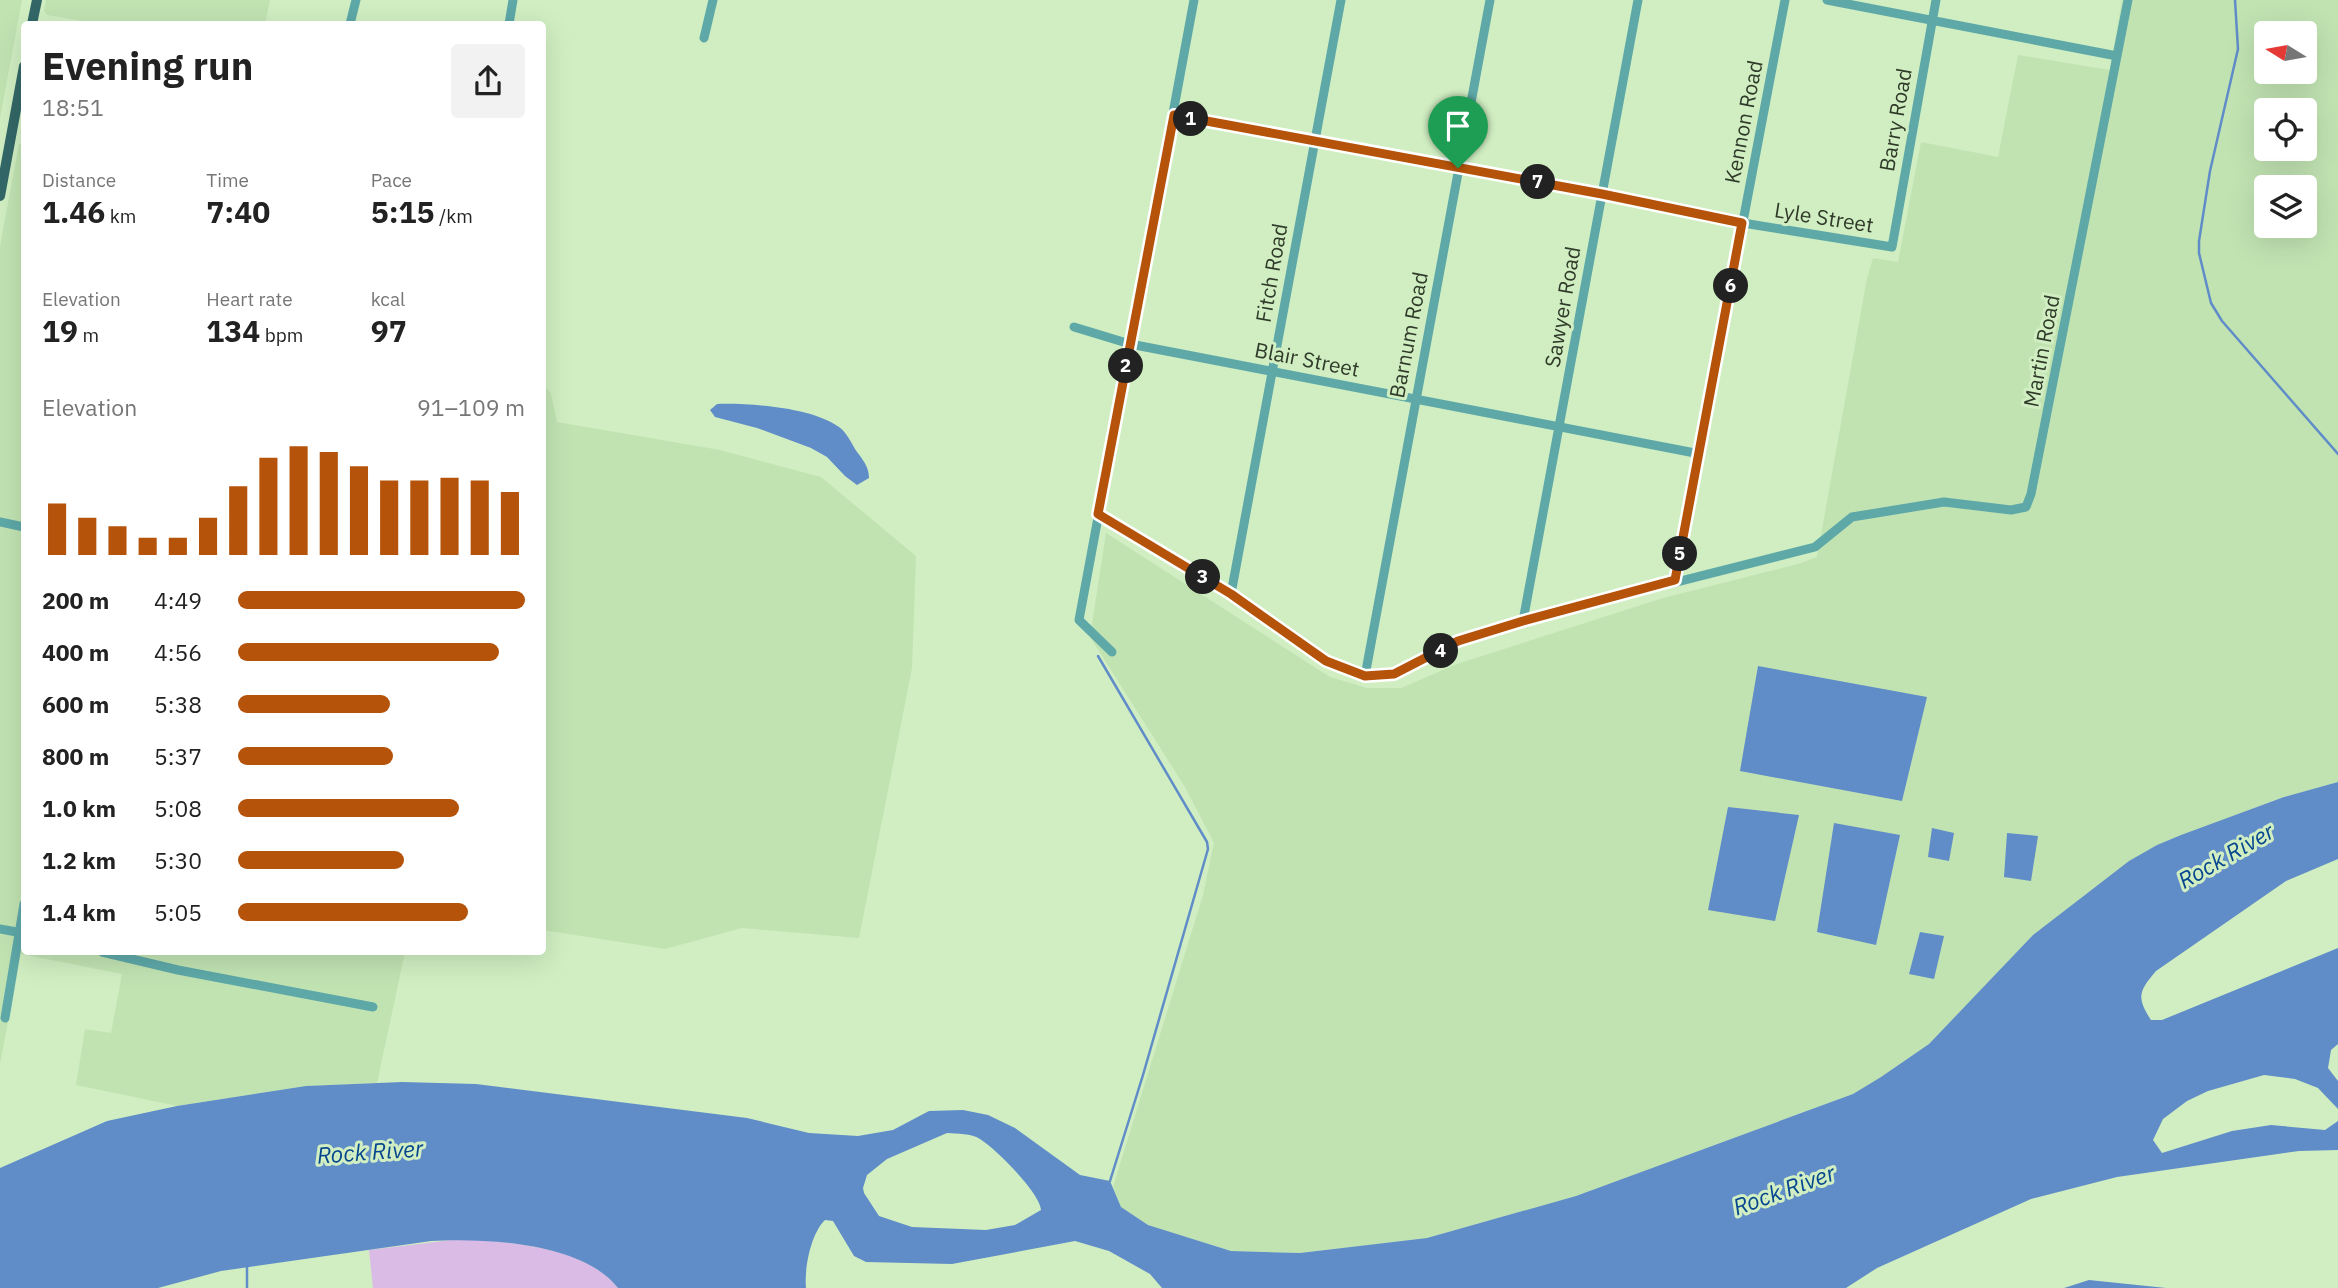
<!DOCTYPE html>
<meta charset="utf-8">
<style>
body{margin:0;font-family:"IBM Plex Sans",sans-serif;background:#f2f2f2;color:#222;height:100vh;display:flex;flex-direction:column;font-size:26px;white-space:nowrap}
*{box-sizing:border-box;margin:0}
p{font-size:23px;color:#767676}
.icon{flex:none;width:38px;height:38px;fill:none;stroke:currentColor;stroke-width:2;stroke-linecap:round;stroke-linejoin:round}
.map{position:relative;flex:1;overflow:hidden}
.details{position:absolute;left:21px;top:21px;width:525px;height:934px;display:flex;flex-direction:column;background:#fff;border-radius:7px;box-shadow:0 7px 28px #0002}
.details>*{flex:none}
.needle{width:46px;rotate:281deg}
.buttons{position:absolute;left:2254px;top:21px;display:grid;gap:14px}
.buttons a{display:grid;place-items:center;width:63px;height:63px;border-radius:7px;background:#fff;box-shadow:0 7px 28px #0002;font-size:35px}
.pin{position:absolute;display:grid;place-items:center;width:60px;height:60px;color:#fff;margin:-72px -30px;border-radius:50% 50% 50% 0;rotate:-45deg;box-shadow:0 0 7px #0007}
.pin .icon{rotate:45deg}
.km{position:absolute;width:35px;height:35px;margin:-18px;border-radius:50%;background:#222;color:#fff;font-size:19px;line-height:35px;text-align:center}
.round{display:grid;place-items:center;flex:none;width:74px;height:74px;border-radius:7px;background:#f2f2f2}
.head{display:flex;align-items:center;justify-content:space-between;height:119px;padding:0 21px}
h1{font-size:38px;font-weight:700;line-height:52px}
.stats{display:grid;grid-template-columns:repeat(3,1fr);gap:10px;height:119px;padding:7px 21px}
.stats div{display:grid;align-content:center}
.stats b{font-size:30px;font-weight:700}
.stats small{font-size:19px;font-weight:400}
.stats p{font-size:19px}
.chart{height:196px;padding:14px 21px}
.chart p{display:flex;justify-content:space-between}
.chart svg{width:100%;height:126px;margin-top:7px;stroke:#b45309;stroke-width:6}
ul{padding:0 21px;list-style:none;font-size:23px}
li{display:grid;grid-template-columns:112px 84px 1fr;align-items:center;height:52px}
li i{height:18px;border-radius:9px;background:#b45309}
.map>svg:first-child{display:block}
.built{fill:#c1e3b2;fill-rule:evenodd}
.green{fill:#d9bbe6}
.water{fill:#608cc8;fill-rule:evenodd}
.lines{fill:none;stroke-linecap:round;stroke-linejoin:round}
.stream{stroke:#608cc8;stroke-width:2.5}
.minor{stroke:#5ea8a8;stroke-width:9}
.major{stroke:#336767;stroke-width:10}
.route-casing{stroke:#fff;stroke-width:14}
.route{stroke:#b45309;stroke-width:9}
.labels{text-anchor:middle;stroke-width:6;stroke-linejoin:round;paint-order:stroke}
.street-label{font-size:21px;fill:#2f3a29;stroke:#d0eec2}
.water-label{font-size:23px;font-style:italic;fill:#06468e;stroke:#d0eec2}
</style>
<div class="map">
<svg width="2338" height="1288" viewBox="0 0 2338 1288">
<rect width="100%" height="100%" fill="#d0eec2"/>
<path class="built" d="M0,0H22L0,118Z
M46,0H270L265,24H100L47,15L44,11Z
M2122,0H2338V782L2284,797L2181,835L2157,845L2129,861L2033,935L1929,1044L1881,1077L1853,1094L1576,1196L1427,1238L1300,1253L1231,1251L1148,1225L1121,1207L1113,1187L1203,895L1214,843L1185,787L1090,637L1106,533L1330,677L1367,688H1401L1457,664L1663,598L1798,564L1817,557L1867,278L1873,258L1898,262L1921,142L1998,157L2018,55L2110,70ZM2266,33H2305V72H2266ZM2266,110H2305V149H2266ZM2266,187H2305V226H2266Z
M19,144L24,145V952H405L377,1083L306,1086L177,1106L76,1085L85,1029L111,1033L122,974L21,954L0,1064V246Z
M542,381L551,394L557,422L720,450L821,477L916,556L912,668L859,938L742,928L665,949L543,930Z"/>
<path class="green" d="M460,1239C510,1242 585,1246 618,1288H373L369,1250Z"/>
<path class="water" d="M717,404C751,403 811,407 839,427C846,432 851,442 855,449C862,459 869,466 869,478L857,485L845,476L827,457L811,448L757,428L715,417L710,410Z
M1758,666L1927,697L1902,801L1740,771Z
M2338,782V859L2286,881L2156,971C2139,991 2136,997 2151,1020H2162L2338,948V1044L2331,1050L2328,1068L2338,1081V1109L2318,1088L2295,1079L2264,1075L2208,1091L2187,1101L2163,1119L2153,1140L2162,1153L2232,1131L2271,1125L2325,1130L2338,1121V1150L2299,1151L2117,1177L2031,1199L1877,1268L1846,1288H1162L1150,1274L1109,1251L1075,1241L952,1264L866,1262L854,1256L833,1221L825,1220C811,1233 804,1269 806,1288H618C582,1242 485,1238 431,1241L221,1271L158,1288H0V1168L107,1121L177,1106L306,1086L402,1082L476,1084L747,1118L809,1133L858,1136L893,1130L929,1111L963,1110L988,1115L1015,1128L1080,1175L1110,1181L1121,1207L1148,1225L1231,1251L1300,1253L1427,1238L1576,1196L1853,1094L1881,1077L1929,1044L2033,935L2129,861L2157,845L2181,835L2284,797ZM947,1133C958,1134 971,1133 980,1139C996,1149 1040,1193 1041,1210L1015,1225L986,1230L912,1227L879,1216L864,1193L863,1188L867,1175L887,1159Z
M1728,807L1799,815L1775,921L1708,910Z
M1834,823L1900,835L1876,945L1817,932Z
M1932,828L1954,833L1949,861L1928,857Z
M2007,833L2038,836L2031,881L2004,877Z
M1920,932L1944,936L1934,979L1909,974Z
M2089,1280L2166,1288H2064Z"/>
<g class="lines">
<path class="stream" d="M2235,0L2238,49L2210,171L2199,241V253L2211,303L2222,321L2338,454
M1098,656L1207,842L1208,849L1143,1075L1110,1181
M247,1288V1267"/>
<path class="minor" d="M1827,0L2117,56
M350,24L356,0
M509,24L513,0
M704,38L713,0
M1174,115L1602,194L1743,223L1892,247L1936,0
M1074,327L1130,344L1700,454
M1098,514L1231,594L1326,661L1365,676L1394,674L1458,641L1523,621L1815,547L1852,517L1944,502L2011,510L2026,507L2031,494L2128,0
M0,522L24,527
M1675,580L1785,0
M1231,594L1341,0
M1523,621L1638,0
M1112,652L1079,620L1194,0
M1365,676L1490,0
M0,929L22,933
M102,952L178,970L373,1007
M5,1018L24,904"/>
<path class="major" d="M32,24L37,0
M0,196L24,66"/>
</g>
<g class="lines">
<defs>
<path id="route" d="M1174,115L1602,194L1742,223L1675,580L1523,621L1458,641L1394,674L1365,676L1326,661L1231,594L1098,514Z"/>
</defs>
<use href="#route" class="route-casing"/>
<use href="#route" class="route"/>
</g>
<g class="labels">
<g class="street-label">
<text transform="translate(1896 120) rotate(-80)" y="7">Barry Road</text>
<text transform="translate(1744 122) rotate(-79)" y="7">Kennon Road</text>
<text transform="translate(1824 218) rotate(9)" y="7">Lyle Street</text>
<text transform="translate(1272 273) rotate(-80)" y="7">Fitch Road</text>
<text transform="translate(1563 307) rotate(-80)" y="7">Sawyer Road</text>
<text transform="translate(1409 335) rotate(-79)" y="7">Barnum Road</text>
<text transform="translate(2042 351) rotate(-79)" y="7">Martin Road</text>
<text transform="translate(1307 360) rotate(11)" y="7">Blair Street</text>
</g>
<g class="water-label">
<text transform="translate(2226 856) rotate(-30)" y="8">Rock River</text>
<text transform="translate(370 1152) rotate(-4)" y="8">Rock River</text>
<text transform="translate(1784 1190) rotate(-20)" y="8">Rock River</text>
</g>
</g>
</svg>
<div class="buttons">
<a><svg class="needle" viewBox="-14 -14 28 28"><path d="M0-13l5 13h-10z" fill="#e53935"/><path d="M0 13l5-13h-10z" fill="#767676"/></svg></a>
<a><svg class="icon" aria-label="locate" viewBox="0 0 24 24"><circle cx="12" cy="12" r="6"/><path d="M12 2v4M12 18v4M2 12h4M18 12h4"/></svg></a>
<a><svg class="icon" aria-label="layers" viewBox="0 0 24 24"><path d="M12 4l9 5-9 5-9-5zM3 14l9 5 9-5"/></svg></a>
</div>
<div class="pin" style="left:1458px;top:168px;background:#1e9e55"><svg class="icon" aria-label="arrive" viewBox="0 0 24 24"><path d="M6 21V4h12l-3 4 3 4H6"/></svg></div>
<b class="km" style="left:1191px;top:119px">1</b>
<b class="km" style="left:1126px;top:366px">2</b>
<b class="km" style="left:1203px;top:577px">3</b>
<b class="km" style="left:1441px;top:651px">4</b>
<b class="km" style="left:1680px;top:554px">5</b>
<b class="km" style="left:1731px;top:286px">6</b>
<b class="km" style="left:1538px;top:182px">7</b>
<section class="details">
<div class="head"><div><h1>Evening run</h1><p>18:51</p></div><a class="round"><svg class="icon" aria-label="share" viewBox="0 0 24 24"><path d="M12 15V3M7 8l5-5 5 5M5 13v7h14v-7"/></svg></a></div>
<div class="stats">
<div><p>Distance</p><b>1.46<small> km</small></b></div>
<div><p>Time</p><b>7:40</b></div>
<div><p>Pace</p><b>5:15<small> /km</small></b></div>
</div>
<div class="stats">
<div><p>Elevation</p><b>19<small> m</small></b></div>
<div><p>Heart rate</p><b>134<small> bpm</small></b></div>
<div><p>kcal</p><b>97</b></div>
</div>
<div class="chart"><p><span>Elevation</span>91–109 m</p>
<svg viewBox="0 0 160 44" preserveAspectRatio="none"><path d="M5 44V26M15 44V31M25 44V34M35 44V38M45 44V38M55 44V31M65 44V20M75 44V10M85 44V6M95 44V8M105 44V13M115 44V18M125 44V18M135 44V17M145 44V18M155 44V22"/></svg>
</div>
<ul>
<li><b>200 m</b>4:49<i style="width:100%"></i></li>
<li><b>400 m</b>4:56<i style="width:91%"></i></li>
<li><b>600 m</b>5:38<i style="width:53%"></i></li>
<li><b>800 m</b>5:37<i style="width:54%"></i></li>
<li><b>1.0 km</b>5:08<i style="width:77%"></i></li>
<li><b>1.2 km</b>5:30<i style="width:58%"></i></li>
<li><b>1.4 km</b>5:05<i style="width:80%"></i></li>
</ul>
</section>
</div>
